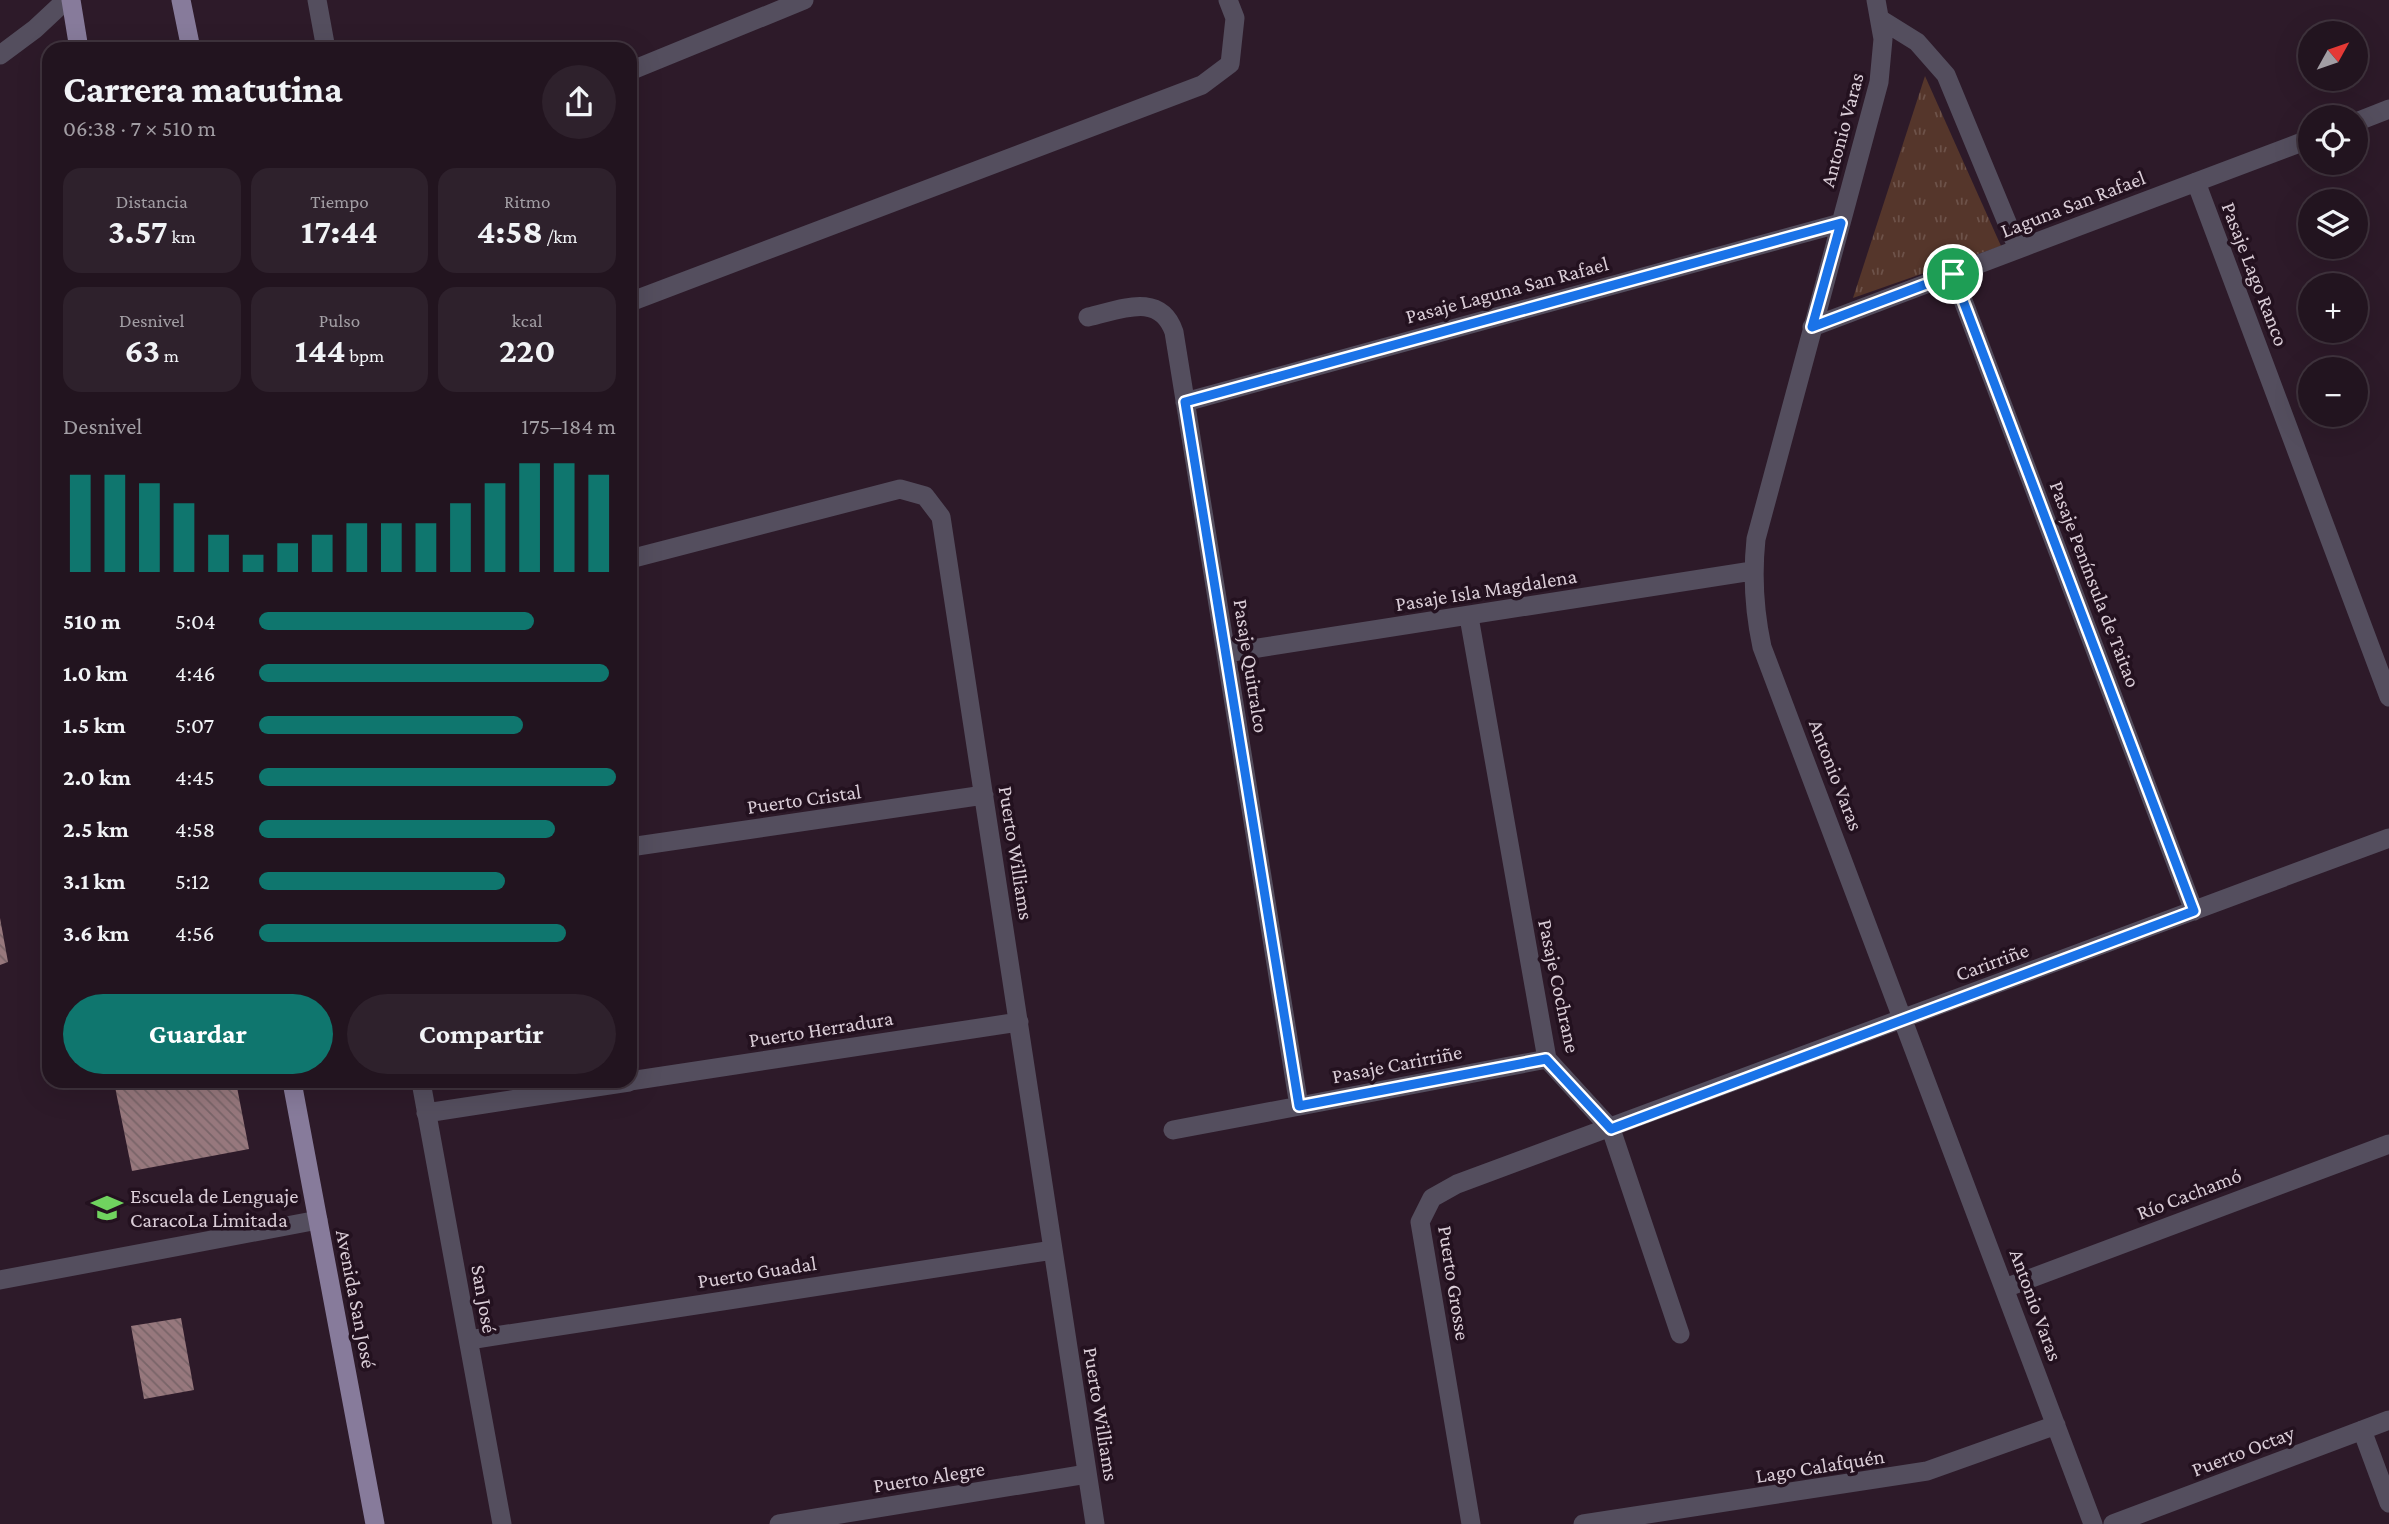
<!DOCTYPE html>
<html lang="es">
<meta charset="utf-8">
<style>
body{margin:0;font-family:"Crimson Pro",serif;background:#2e212c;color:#f1f3f6;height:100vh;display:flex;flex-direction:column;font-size:26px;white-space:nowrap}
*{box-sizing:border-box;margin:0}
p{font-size:23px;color:#a29ea4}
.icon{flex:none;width:38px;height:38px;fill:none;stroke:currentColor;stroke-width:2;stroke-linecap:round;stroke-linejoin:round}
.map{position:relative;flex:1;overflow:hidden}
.sheet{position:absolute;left:42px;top:42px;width:595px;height:1046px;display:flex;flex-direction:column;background:#22141f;border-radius:21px;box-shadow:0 7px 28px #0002,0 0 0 2px #3f333d}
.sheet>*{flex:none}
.needle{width:46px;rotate:50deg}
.tools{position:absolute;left:2298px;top:21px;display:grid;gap:14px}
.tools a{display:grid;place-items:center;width:70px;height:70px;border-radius:50%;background:#22141f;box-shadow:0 7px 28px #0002,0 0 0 2px #3f333d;font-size:35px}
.pin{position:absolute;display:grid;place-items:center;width:60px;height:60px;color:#fff;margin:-30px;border:4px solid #fff;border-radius:50%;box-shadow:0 2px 7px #0007}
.round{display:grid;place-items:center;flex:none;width:74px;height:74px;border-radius:37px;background:#2e212c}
.headline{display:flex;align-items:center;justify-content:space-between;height:119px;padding:0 21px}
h1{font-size:38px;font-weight:700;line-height:52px}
.stats{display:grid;grid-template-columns:repeat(3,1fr);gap:10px;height:119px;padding:7px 21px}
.stats div{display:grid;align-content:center;border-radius:18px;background:#2e212c;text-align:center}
.stats b{font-size:35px;font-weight:700}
.stats small{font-size:19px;font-weight:400}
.stats p{font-size:19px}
.chart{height:196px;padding:14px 21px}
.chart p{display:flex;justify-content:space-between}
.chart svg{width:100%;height:126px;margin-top:7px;stroke:#0f766e;stroke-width:6}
.action{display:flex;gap:14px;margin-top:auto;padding:14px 21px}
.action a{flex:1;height:80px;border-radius:42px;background:#0f766e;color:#fff;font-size:28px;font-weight:700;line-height:80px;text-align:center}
.action a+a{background:#2e212c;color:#f1f3f6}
ul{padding:0 21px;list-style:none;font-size:23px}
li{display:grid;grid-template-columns:112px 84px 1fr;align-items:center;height:52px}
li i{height:18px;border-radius:9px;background:#0f766e}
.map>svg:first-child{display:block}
.park{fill:url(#park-tufts)}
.building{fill:url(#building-back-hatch)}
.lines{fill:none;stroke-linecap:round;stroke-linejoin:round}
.service{stroke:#544e5e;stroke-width:19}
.minor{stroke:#544e5e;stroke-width:19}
.tertiary{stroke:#544e5e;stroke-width:19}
.primary{stroke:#877b9b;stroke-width:19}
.route-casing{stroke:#fff;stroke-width:14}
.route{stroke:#1a73e8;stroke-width:9}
.labels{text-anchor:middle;stroke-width:7;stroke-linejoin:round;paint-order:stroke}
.street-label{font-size:21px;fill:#dacdd7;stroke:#23111f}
.poi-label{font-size:21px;fill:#dacdd7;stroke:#23111f;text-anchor:start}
</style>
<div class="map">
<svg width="2389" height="1524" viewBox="0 0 2389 1524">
<defs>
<pattern id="park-tufts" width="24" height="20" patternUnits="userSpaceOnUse" patternTransform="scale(1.75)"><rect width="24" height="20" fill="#55362b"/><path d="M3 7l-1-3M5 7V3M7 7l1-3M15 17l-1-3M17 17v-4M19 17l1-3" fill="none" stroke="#6d5249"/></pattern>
<pattern id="building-back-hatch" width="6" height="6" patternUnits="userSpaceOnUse" patternTransform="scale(1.75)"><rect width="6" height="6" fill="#97787d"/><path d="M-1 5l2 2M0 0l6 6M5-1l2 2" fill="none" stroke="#796468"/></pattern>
</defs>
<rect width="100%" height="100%" fill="#2d1a29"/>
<path class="park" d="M1925,76L2001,246L1853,298Z"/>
<path class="building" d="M0,918L8,962L0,965Z
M114,1082H204L205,1085L236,1082L249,1149L132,1171Z
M181,1318L194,1390L144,1399L131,1326Z"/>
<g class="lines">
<path class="service" d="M317,0L326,49
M630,71L804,0
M630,302L1202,85L1230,64L1235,18L1228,0
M0,1280L318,1220"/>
<path class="minor" d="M1876,0L1883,39L1879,82L1756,539C1752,577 1754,610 1762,647L2093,1524
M1880,19L1917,42L1946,75L2018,249
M2356,122L2389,109
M2196,182L2389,697
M1953,274L2194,911
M1088,317C1120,310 1160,291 1174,332L1299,1106
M1812,327L2310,139
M1185,402L1841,223
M630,559L900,489L925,496L941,517L1095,1524
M1469,617L1547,1059L1611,1129L1680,1334
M1226,653L1752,571
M630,847L984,795
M630,1081L1019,1022
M421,1082L502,1524
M426,1113L629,1082
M1173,1130L1547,1059
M2005,1288L2389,1144
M469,1340L1053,1250
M2362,1430L2389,1503
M779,1524L1087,1474
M1471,1524L1420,1222L1432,1198L1457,1184L2389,838
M1583,1524L1927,1471L2056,1425
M2113,1524L2389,1420"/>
<path class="tertiary" d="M0,55L35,29L66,0"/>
<path class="primary" d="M71,0L79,49
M181,0L191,49
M292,1082L375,1524"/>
</g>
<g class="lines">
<defs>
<path id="route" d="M1841,223L1812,327L1953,274L2194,911L1611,1129L1546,1059L1299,1106L1185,402Z"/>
</defs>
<use href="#route" class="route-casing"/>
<use href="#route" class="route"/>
</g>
<defs>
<symbol id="school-bare" viewBox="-9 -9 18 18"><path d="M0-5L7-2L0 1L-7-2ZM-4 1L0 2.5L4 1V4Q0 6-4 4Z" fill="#70d35f" stroke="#23111f" stroke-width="2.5" paint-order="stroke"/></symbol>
</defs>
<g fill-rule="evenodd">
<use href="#school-bare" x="85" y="1186" width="44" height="44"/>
</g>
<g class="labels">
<g class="street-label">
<text transform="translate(1842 130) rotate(-75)" y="7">Antonio Varas</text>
<text transform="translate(2073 204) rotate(-21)" y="7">Laguna San Rafael</text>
<text transform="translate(2255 274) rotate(69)" y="7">Pasaje Lago Ranco</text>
<text transform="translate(1507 290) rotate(-15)" y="7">Pasaje Laguna San Rafael</text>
<text transform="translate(2095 584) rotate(69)" y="7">Pasaje Península de Taitao</text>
<text transform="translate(1486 590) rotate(-9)" y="7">Pasaje Isla Magdalena</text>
<text transform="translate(1251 666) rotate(81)" y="7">Pasaje Quitralco</text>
<text transform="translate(1836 775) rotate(69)" y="7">Antonio Varas</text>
<text transform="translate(804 799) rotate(-8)" y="7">Puerto Cristal</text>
<text transform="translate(1016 853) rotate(81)" y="7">Puerto Williams</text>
<text transform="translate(1992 962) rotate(-20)" y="7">Carirriñe</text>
<text transform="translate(1559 986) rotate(78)" y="7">Pasaje Cochrane</text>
<text transform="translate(821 1029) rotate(-9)" y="7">Puerto Herradura</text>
<text transform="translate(1397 1064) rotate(-11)" y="7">Pasaje Carirriñe</text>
<text transform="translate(2189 1194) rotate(-21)" y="7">Río Cachamó</text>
<text transform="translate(757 1272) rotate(-9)" y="7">Puerto Guadal</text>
<text transform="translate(1454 1283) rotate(81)" y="7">Puerto Grosse</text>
<text transform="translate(356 1299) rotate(79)" y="7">Avenida San José</text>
<text transform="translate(484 1299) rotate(80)" y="7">San José</text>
<text transform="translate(2036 1305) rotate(70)" y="7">Antonio Varas</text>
<text transform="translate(1101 1414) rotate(81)" y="7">Puerto Williams</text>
<text transform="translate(2243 1451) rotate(-21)" y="7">Puerto Octay</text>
<text transform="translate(1820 1466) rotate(-9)" y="7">Lago Calafquén</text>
<text transform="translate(929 1477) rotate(-9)" y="7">Puerto Alegre</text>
</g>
<g class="poi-label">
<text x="130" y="1203">Escuela de Lenguaje<tspan x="130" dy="24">CaracoLa Limitada</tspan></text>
</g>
</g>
</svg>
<div class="tools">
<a><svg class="needle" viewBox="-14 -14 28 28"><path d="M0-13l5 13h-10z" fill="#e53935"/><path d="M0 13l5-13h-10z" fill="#a29ea4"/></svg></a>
<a><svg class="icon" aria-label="locate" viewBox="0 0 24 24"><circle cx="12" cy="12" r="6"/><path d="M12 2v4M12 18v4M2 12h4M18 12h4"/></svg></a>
<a><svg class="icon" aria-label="layers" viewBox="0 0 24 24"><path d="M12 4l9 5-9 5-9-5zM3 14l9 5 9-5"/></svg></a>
<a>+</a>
<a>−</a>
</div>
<div class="pin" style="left:1953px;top:274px;background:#1e9e55"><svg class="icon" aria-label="arrive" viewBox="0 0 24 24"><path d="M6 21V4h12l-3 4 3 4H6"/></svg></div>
<section class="sheet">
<div class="headline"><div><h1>Carrera matutina</h1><p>06:38 · 7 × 510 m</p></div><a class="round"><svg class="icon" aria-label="share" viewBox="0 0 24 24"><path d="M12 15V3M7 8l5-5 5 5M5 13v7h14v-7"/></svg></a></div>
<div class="stats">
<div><p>Distancia</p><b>3.57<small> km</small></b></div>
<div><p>Tiempo</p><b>17:44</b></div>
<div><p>Ritmo</p><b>4:58<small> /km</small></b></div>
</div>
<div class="stats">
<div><p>Desnivel</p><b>63<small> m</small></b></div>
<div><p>Pulso</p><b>144<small> bpm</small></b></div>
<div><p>kcal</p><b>220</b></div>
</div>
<div class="chart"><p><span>Desnivel</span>175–184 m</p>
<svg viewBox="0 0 160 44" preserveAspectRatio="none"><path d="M5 44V10M15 44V10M25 44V13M35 44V20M45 44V31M55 44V38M65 44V34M75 44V31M85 44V27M95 44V27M105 44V27M115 44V20M125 44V13M135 44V6M145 44V6M155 44V10"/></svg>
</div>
<ul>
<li><b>510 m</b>5:04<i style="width:77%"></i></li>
<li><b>1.0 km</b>4:46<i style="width:98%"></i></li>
<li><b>1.5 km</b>5:07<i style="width:74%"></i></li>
<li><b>2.0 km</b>4:45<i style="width:100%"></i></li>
<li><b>2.5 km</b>4:58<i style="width:83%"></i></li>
<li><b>3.1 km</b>5:12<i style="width:69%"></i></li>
<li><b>3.6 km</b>4:56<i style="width:86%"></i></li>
</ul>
<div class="action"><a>Guardar</a><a>Compartir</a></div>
</section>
</div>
